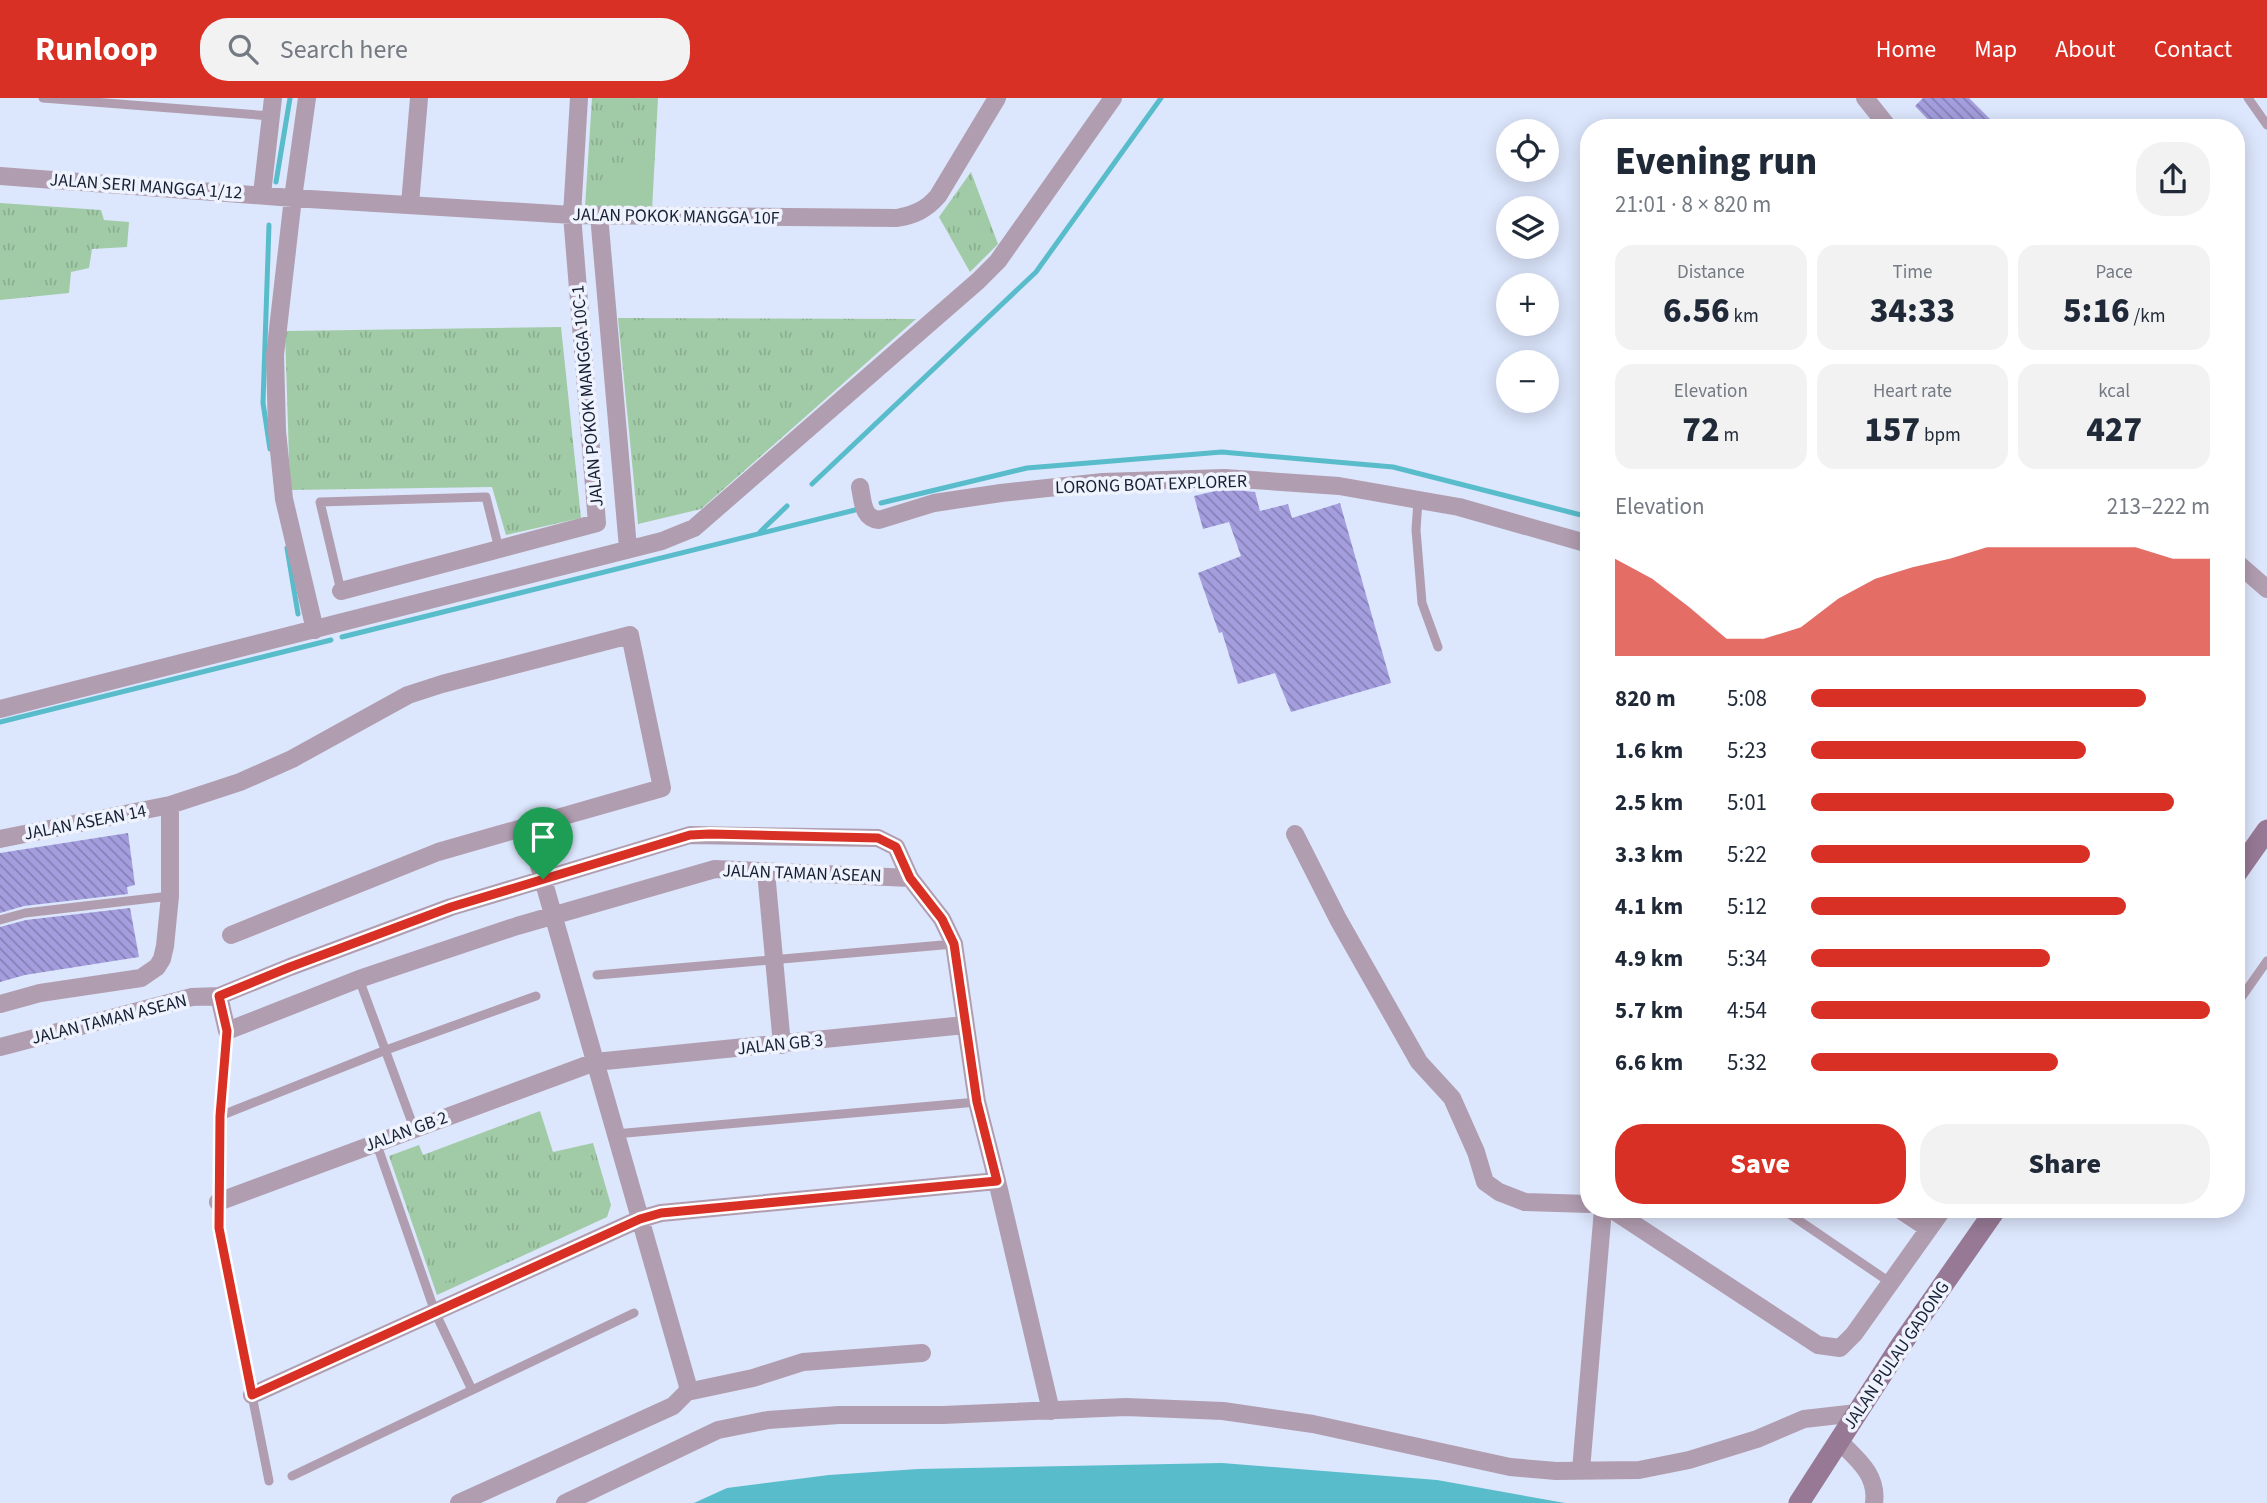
<!DOCTYPE html>
<meta charset="utf-8">
<style>
body{margin:0;font-family:"Source Sans 3",sans-serif;background:#f2f2f3;color:#1f2937;height:100vh;display:flex;flex-direction:column;font-size:26px;white-space:nowrap}
*{box-sizing:border-box;margin:0}
p{font-size:23px;color:#747a83}
.icon{flex:none;width:38px;height:38px;fill:none;stroke:currentColor;stroke-width:2;stroke-linecap:round;stroke-linejoin:round}
.map{position:relative;flex:1;overflow:hidden}
.drawer{position:absolute;left:1580px;top:21px;width:665px;height:1099px;display:flex;flex-direction:column;background:#fff;border-radius:28px;box-shadow:0 4px 18px #0003}
.drawer>*{flex:none}
.buttons{position:absolute;left:1496px;top:21px;display:grid;gap:14px}
.buttons a{display:grid;place-items:center;width:63px;height:63px;border-radius:50%;background:#fff;box-shadow:0 4px 18px #0003;font-size:35px}
.pin{position:absolute;display:grid;place-items:center;width:60px;height:60px;color:#fff;margin:-72px -30px;border-radius:50% 50% 50% 0;rotate:-45deg;box-shadow:0 0 7px #0007}
.pin .icon{rotate:45deg}
.round{display:grid;place-items:center;flex:none;width:74px;height:74px;border-radius:28px;background:#f2f2f3}
.overview{display:flex;align-items:center;justify-content:space-between;height:119px;padding:0 35px}
h1{font-size:38px;font-weight:800;line-height:52px}
.metrics{display:grid;grid-template-columns:repeat(3,1fr);gap:10px;height:119px;padding:7px 35px}
.metrics div{display:grid;align-content:center;border-radius:18px;background:#f2f2f3;text-align:center}
.metrics b{font-size:35px;font-weight:800}
.metrics small{font-size:19px;font-weight:400}
.metrics p{font-size:19px}
.chart{height:196px;padding:14px 35px}
.chart p{display:flex;justify-content:space-between}
.chart svg{width:100%;height:126px;margin-top:7px;fill:#d93025;opacity:.7}
.action{display:flex;gap:14px;margin-top:auto;padding:14px 35px}
.action a{flex:1;height:80px;border-radius:28px;background:#d93025;color:#fff;font-size:28px;font-weight:800;line-height:80px;text-align:center}
.action a+a{background:#f2f2f3;color:#1f2937}
ul{padding:0 35px;list-style:none;font-size:23px}
li{display:grid;grid-template-columns:112px 84px 1fr;align-items:center;height:52px}
li i{height:18px;border-radius:9px;background:#d93025}
header{display:flex;align-items:center;gap:42px;box-sizing:border-box;height:98px;padding:0 35px;background:#d93025;color:#fff}
header strong{font-size:33px}
nav{display:flex;gap:38px;margin-inline-start:auto;font-size:24px}
.search{width:490px;height:63px;background:#f2f2f3;display:flex;align-items:center;gap:18px;box-sizing:border-box;padding:0 24px;border-radius:28px;color:#747a83;font-size:26px}
.map>svg:first-child{display:block}
.grass{fill:url(#grass-tufts)}
.pitch{fill:#a1cba6}
.water{fill:#59bcca}
.lines{fill:none;stroke-linecap:round;stroke-linejoin:round}
.stream{stroke:#59bcca;stroke-width:5}
.building{fill:url(#building-back-hatch)}
.lane{stroke:#b19db0;stroke-width:9}
.street{stroke:#b19db0;stroke-width:18}
.secondary{stroke:#977995;stroke-width:21}
.route-casing{stroke:#fff;stroke-width:14}
.route{stroke:#d93025;stroke-width:9}
.labels{text-anchor:middle;stroke-width:7;stroke-linejoin:round;paint-order:stroke}
.street-label{font-size:18px;fill:#181f33;stroke:#eef3fe}
</style>
<header>
<strong>Runloop</strong>
<div class="search"><svg class="icon" aria-label="search" viewBox="0 0 24 24"><circle cx="10" cy="10" r="6"/><path d="M15 15l6 6"/></svg>Search here</div>
<nav><a>Home</a><a>Map</a><a>About</a><a>Contact</a></nav>
</header>
<div class="map">
<svg width="2267" height="1405" viewBox="0 0 2267 1405">
<defs>
<pattern id="grass-tufts" width="24" height="20" patternUnits="userSpaceOnUse" patternTransform="scale(1.75)"><rect width="24" height="20" fill="#a1cba6"/><path d="M3 7l-1-3M5 7V3M7 7l1-3M15 17l-1-3M17 17v-4M19 17l1-3" fill="none" stroke="#8aae8f"/></pattern>
<pattern id="building-back-hatch" width="6" height="6" patternUnits="userSpaceOnUse" patternTransform="scale(1.75)"><rect width="6" height="6" fill="#a49edf"/><path d="M-1 5l2 2M0 0l6 6M5-1l2 2" fill="none" stroke="#8580b5"/></pattern>
</defs>
<rect width="100%" height="100%" fill="#dce6fc"/>
<path class="grass" d="M592,0H658L652,112L585,109Z
M971,74L998,146L970,174L939,119Z
M0,105L101,112L104,122L129,124L127,149L92,151L89,170L71,174L69,195L0,202Z
M618,220L916,221L701,411L638,426Z
M561,229L581,420L506,437L492,389L290,392L285,233Z
M540,1013L553,1054L593,1045L611,1107L607,1119L437,1197L389,1058L419,1047L423,1057Z"/>
<path class="pitch" d="M608,70L651,73L649,108L606,106Z
M473,1148L482,1167L443,1185L435,1166Z"/>
<path class="water" d="M1222,1365L1437,1382L1565,1405H694L727,1390L829,1377L918,1371Z"/>
<g class="lines">
<path class="stream" d="M276,84L290,0
M269,127L263,305L270,351
M812,386L1036,174L1161,0
M881,405L1027,370L1222,354L1393,369L1589,419
M760,434L787,408
M287,450L298,516
M342,539L855,412
M0,624L331,542"/>
</g>
<path class="building" d="M1923,0H1969L1999,30H1936L1915,8Z
M1224,391L1255,394L1260,413L1288,406L1292,420L1340,405L1391,585L1291,614L1275,575L1238,586L1222,534L1219,535L1198,475L1241,458L1229,424L1203,431L1194,398Z
M128,735L135,787L127,789L128,796L24,808L0,815V755Z
M130,810L139,859L25,877L0,884V829L26,822Z"/>
<g class="lines">
<path class="lane" d="M43,0L271,18
M2248,0L2267,27
M1418,402L1416,432L1422,505L1438,549
M341,493L320,404L486,399L499,451
M0,822L25,815L170,798
M597,877L954,846
M359,881L414,1030
M2236,907L2267,863
M227,933L220,1018L219,1131L269,1383
M220,1018L386,952L536,898
M615,1036L977,1004
M376,1044L435,1214L472,1292
M1782,1111L1891,1185
M292,1378L634,1215"/>
<path class="street" d="M307,0L293,100L275,257L277,333L284,401L315,532
M1865,0L1889,30
M0,78L293,100L572,117L897,120C914,117 926,112 938,98L997,0
M262,96L273,0
M410,106L419,0
M599,117L628,450
M860,389C863,403 862,420 879,422L934,405L1001,395L1103,384L1224,380L1339,388L1459,409L1589,446
M2236,464L2267,491
M341,493L597,425L572,117L579,0
M0,611L662,443L694,430L978,183L998,163L1113,0
M1295,736L1338,821L1419,964L1452,1000L1476,1054L1485,1084L1499,1094L1525,1104L1589,1106
M0,741L170,707L240,684L292,661L408,597L442,586L630,537L662,690L438,754L231,837
M766,774L782,947
M219,898L227,933L359,881L517,828L715,771L910,780
M0,906L40,895L141,880L157,869L162,861L165,848L170,798V707
M0,949L192,899L219,898L290,869L451,809L690,737L878,740L896,749L910,780L942,821L954,846L977,1004L997,1083
M218,1104L595,964L965,927
M1611,1111L1818,1247L1840,1250L1854,1236L1943,1111
M1899,1111L1929,1131
M687,1294L753,1280L803,1264L922,1255
M252,1297L640,1121L661,1115L997,1083L1051,1313
M1839,1343C1857,1361 1878,1377 1874,1405
M1581,1372L1603,1111
M459,1405L673,1308L687,1294L688,1288L528,729
M565,1405L718,1332L768,1322L839,1317H943L1126,1309L1223,1313L1313,1326L1510,1369L1556,1373L1639,1372L1689,1362L1757,1341L1804,1321L1857,1315"/>
<path class="secondary" d="M2236,776L2267,732
M1799,1405L1901,1247L1996,1111"/>
</g>
<g class="lines">
<defs>
<path id="route" d="M710,736L878,740L896,749L910,780L942,821L954,846L977,1004L997,1083L661,1115L640,1121L252,1297L219,1130L220,1018L227,933L219,898L290,869L451,809L690,737Z"/>
</defs>
<use href="#route" class="route-casing"/>
<use href="#route" class="route"/>
</g>
<g class="labels">
<g class="street-label">
<text transform="translate(146 88) rotate(4)" y="6">JALAN SERI MANGGA 1/12</text>
<text transform="translate(676 118) rotate(1)" y="6">JALAN POKOK MANGGA 10F</text>
<text transform="translate(587 298) rotate(-95)" y="6">JALAN POKOK MANGGA 10C-1</text>
<text transform="translate(1151 386) rotate(-2)" y="6">LORONG BOAT EXPLORER</text>
<text transform="translate(85 724) rotate(-11)" y="6">JALAN ASEAN 14</text>
<text transform="translate(802 775) rotate(2)" y="6">JALAN TAMAN ASEAN</text>
<text transform="translate(109 921) rotate(-14)" y="6">JALAN TAMAN ASEAN</text>
<text transform="translate(780 946) rotate(-6)" y="6">JALAN GB 3</text>
<text transform="translate(406 1033) rotate(-20)" y="6">JALAN GB 2</text>
<text transform="translate(1896 1257) rotate(-56)" y="6">JALAN PULAU GADONG</text>
</g>
</g>
</svg>
<div class="buttons">
<a><svg class="icon" aria-label="locate" viewBox="0 0 24 24"><circle cx="12" cy="12" r="6"/><path d="M12 2v4M12 18v4M2 12h4M18 12h4"/></svg></a>
<a><svg class="icon" aria-label="layers" viewBox="0 0 24 24"><path d="M12 4l9 5-9 5-9-5zM3 14l9 5 9-5"/></svg></a>
<a>+</a>
<a>−</a>
</div>
<div class="pin" style="left:543px;top:781px;background:#1e9e55"><svg class="icon" aria-label="arrive" viewBox="0 0 24 24"><path d="M6 21V4h12l-3 4 3 4H6"/></svg></div>
<section class="drawer">
<div class="overview"><div><h1>Evening run</h1><p>21:01 · 8 × 820 m</p></div><a class="round"><svg class="icon" aria-label="share" viewBox="0 0 24 24"><path d="M12 15V3M7 8l5-5 5 5M5 13v7h14v-7"/></svg></a></div>
<div class="metrics">
<div><p>Distance</p><b>6.56<small> km</small></b></div>
<div><p>Time</p><b>34:33</b></div>
<div><p>Pace</p><b>5:16<small> /km</small></b></div>
</div>
<div class="metrics">
<div><p>Elevation</p><b>72<small> m</small></b></div>
<div><p>Heart rate</p><b>157<small> bpm</small></b></div>
<div><p>kcal</p><b>427</b></div>
</div>
<div class="chart"><p><span>Elevation</span>213–222 m</p>
<svg viewBox="0 0 160 44" preserveAspectRatio="none"><path d="M0 44V10L10 17L20 27L30 38L40 38L50 34L60 24L70 17L80 13L90 10L100 6L110 6L120 6L130 6L140 6L150 10L160 10V44z"/></svg>
</div>
<ul>
<li><b>820 m</b>5:08<i style="width:84%"></i></li>
<li><b>1.6 km</b>5:23<i style="width:69%"></i></li>
<li><b>2.5 km</b>5:01<i style="width:91%"></i></li>
<li><b>3.3 km</b>5:22<i style="width:70%"></i></li>
<li><b>4.1 km</b>5:12<i style="width:79%"></i></li>
<li><b>4.9 km</b>5:34<i style="width:60%"></i></li>
<li><b>5.7 km</b>4:54<i style="width:100%"></i></li>
<li><b>6.6 km</b>5:32<i style="width:62%"></i></li>
</ul>
<div class="action"><a>Save</a><a>Share</a></div>
</section>
</div>
